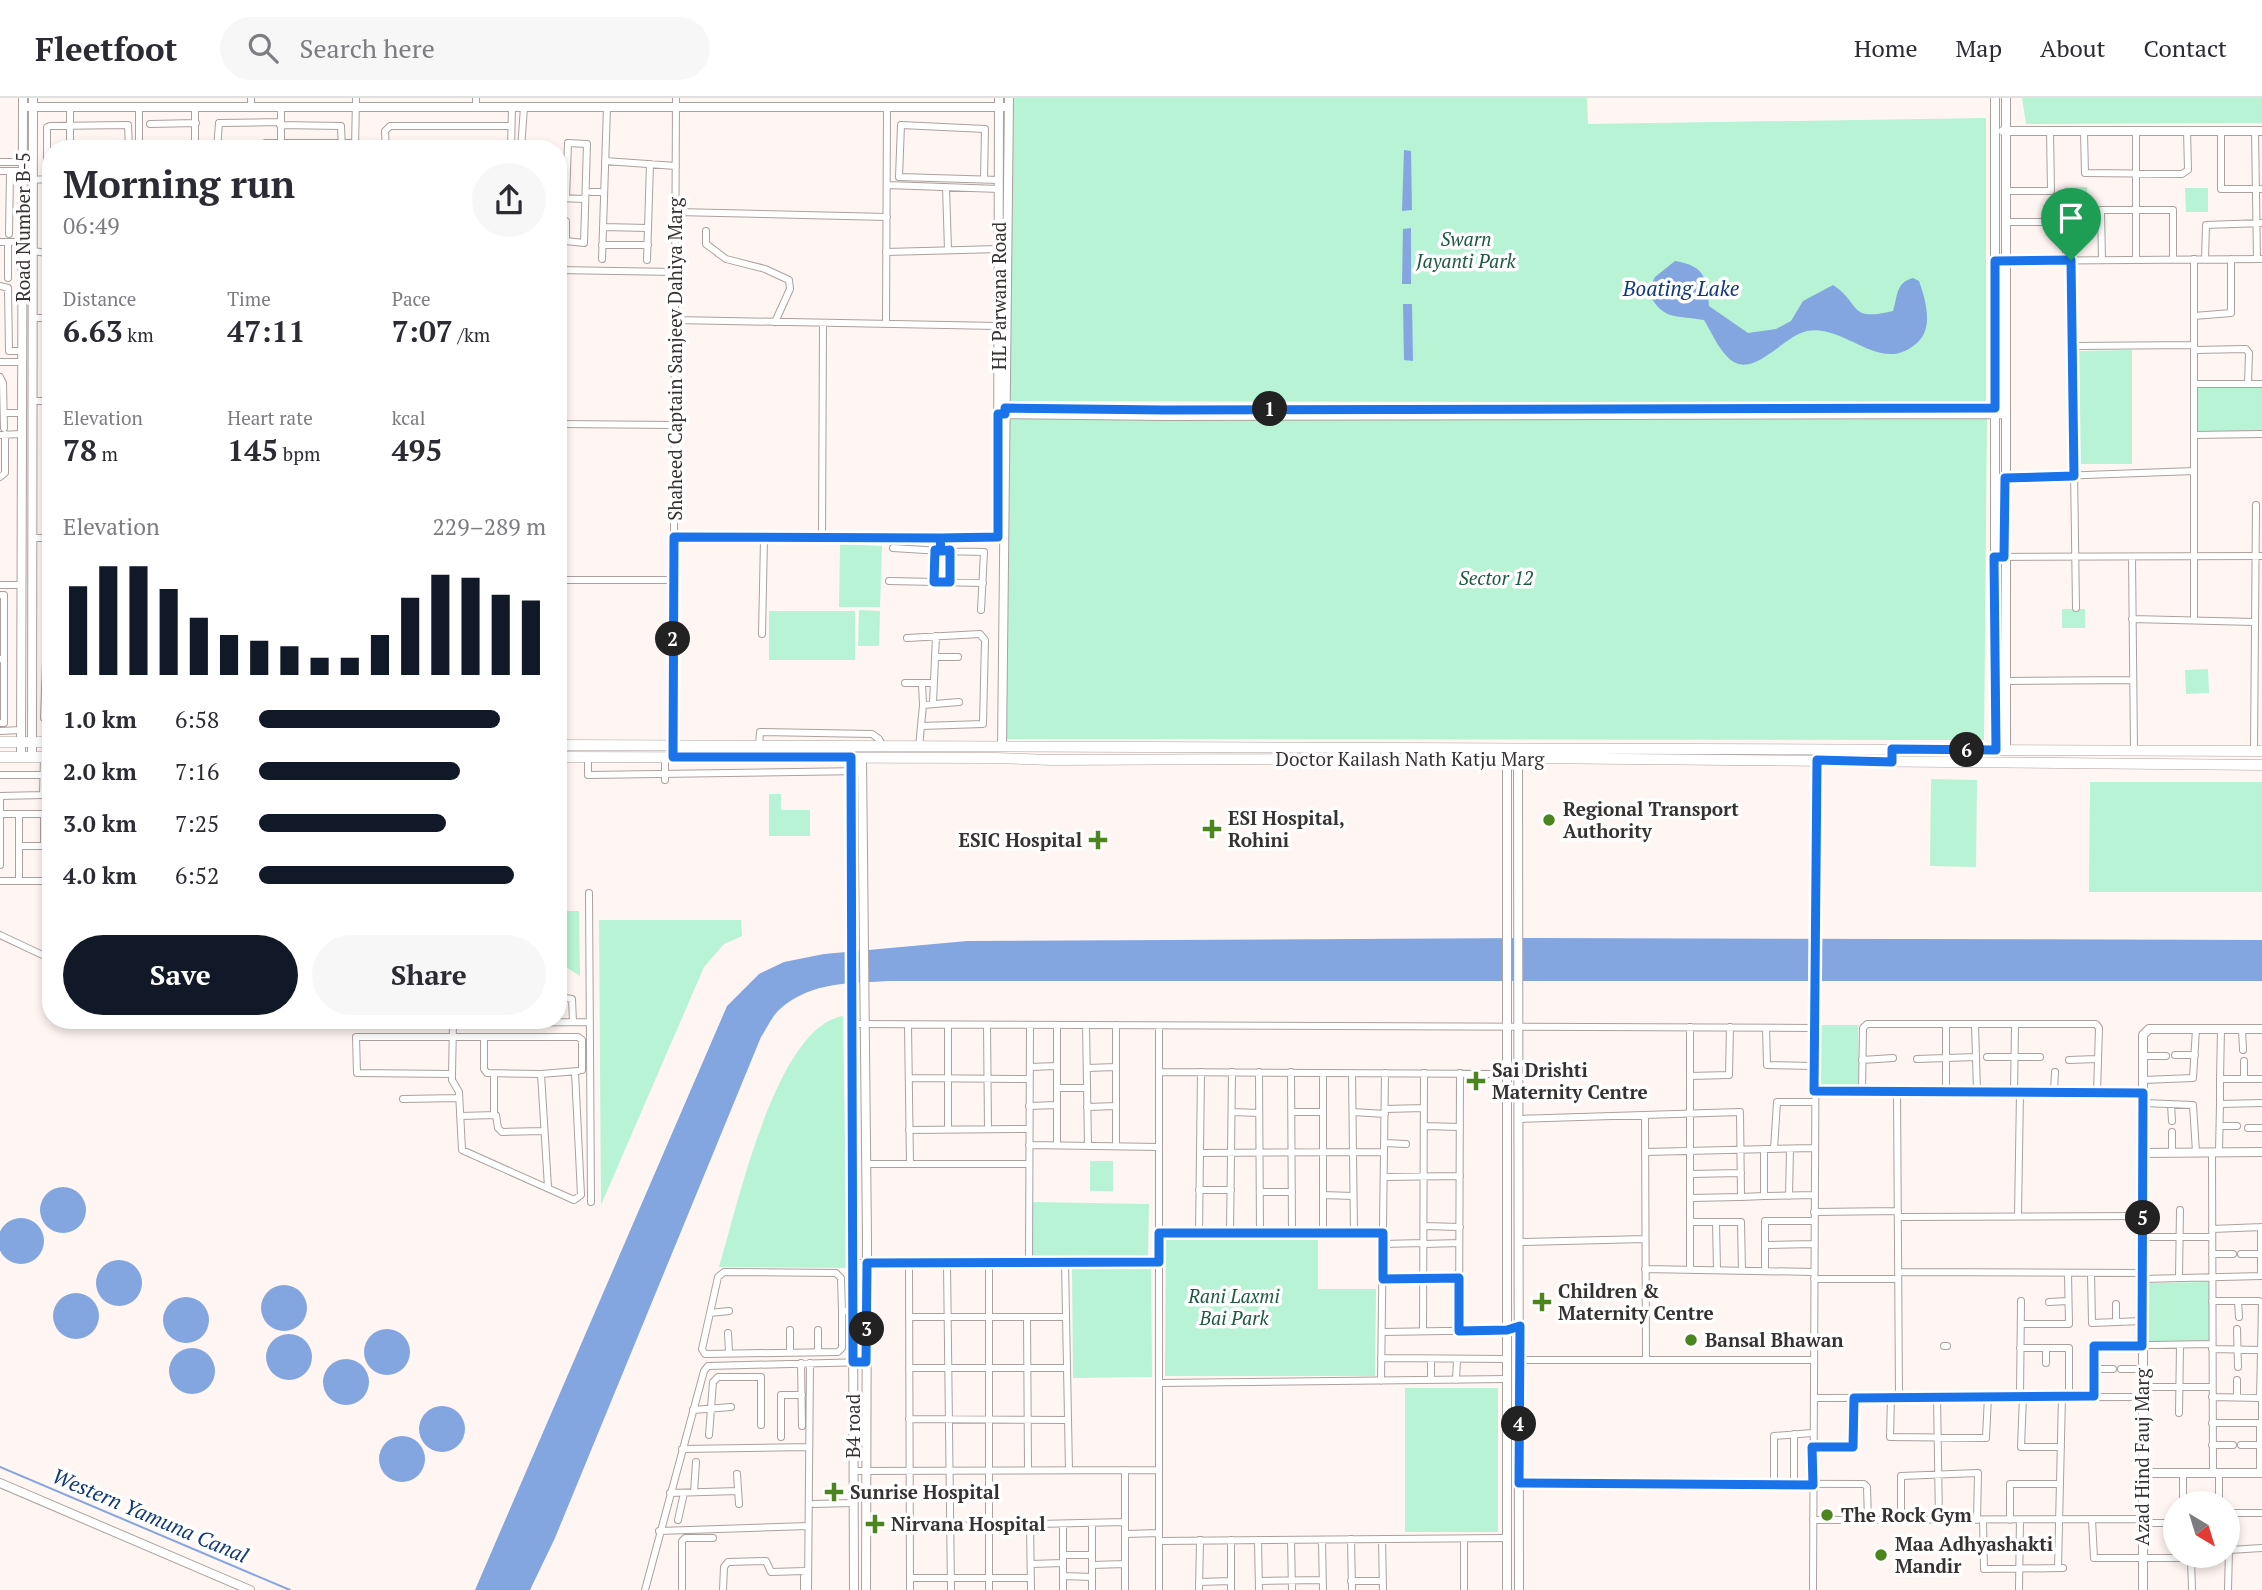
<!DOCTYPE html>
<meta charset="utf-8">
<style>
body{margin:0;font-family:"PT Serif",serif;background:#f7f7f7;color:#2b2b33;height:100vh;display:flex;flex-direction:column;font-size:26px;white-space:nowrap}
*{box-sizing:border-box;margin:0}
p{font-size:23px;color:#7c7c81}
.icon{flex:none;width:38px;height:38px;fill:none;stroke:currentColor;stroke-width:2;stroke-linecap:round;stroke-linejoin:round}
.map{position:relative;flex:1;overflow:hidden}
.sheet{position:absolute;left:42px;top:42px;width:525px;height:889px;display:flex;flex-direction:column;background:#fff;border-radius:28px;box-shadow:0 4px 10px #0003}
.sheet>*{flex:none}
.needle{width:46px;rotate:142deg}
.controls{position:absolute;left:2163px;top:1393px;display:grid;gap:14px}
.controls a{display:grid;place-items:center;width:77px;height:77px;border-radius:50%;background:#fff;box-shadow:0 4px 10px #0003;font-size:35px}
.pin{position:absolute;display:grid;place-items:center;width:60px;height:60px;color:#fff;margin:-72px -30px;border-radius:50% 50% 50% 0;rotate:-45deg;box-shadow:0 0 7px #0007}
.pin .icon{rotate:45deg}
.km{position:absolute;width:35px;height:35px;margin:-18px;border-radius:50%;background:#222;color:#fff;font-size:19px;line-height:35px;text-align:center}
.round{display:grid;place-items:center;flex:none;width:74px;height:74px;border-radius:37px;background:#f7f7f7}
.head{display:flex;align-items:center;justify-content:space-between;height:119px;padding:0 21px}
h1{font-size:38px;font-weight:700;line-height:52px}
.figures{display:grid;grid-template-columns:repeat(3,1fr);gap:10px;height:119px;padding:7px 21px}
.figures div{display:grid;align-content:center}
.figures b{font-size:30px;font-weight:700}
.figures small{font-size:19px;font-weight:400}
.figures p{font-size:19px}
.chart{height:196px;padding:14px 21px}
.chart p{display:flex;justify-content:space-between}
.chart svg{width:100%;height:126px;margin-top:7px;stroke:#111827;stroke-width:6}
.primary-button{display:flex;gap:14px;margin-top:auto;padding:14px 21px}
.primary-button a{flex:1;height:80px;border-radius:42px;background:#111827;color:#fff;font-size:28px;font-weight:700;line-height:80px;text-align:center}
.primary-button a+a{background:#f7f7f7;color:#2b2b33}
ul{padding:0 21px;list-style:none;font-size:23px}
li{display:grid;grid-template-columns:112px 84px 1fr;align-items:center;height:52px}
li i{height:18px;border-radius:9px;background:#111827}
header{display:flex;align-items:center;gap:42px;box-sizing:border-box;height:98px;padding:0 35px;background:#fff;border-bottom:2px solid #e1e1e2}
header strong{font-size:33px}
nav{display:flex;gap:38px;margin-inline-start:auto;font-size:24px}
.search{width:490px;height:63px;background:#f7f7f7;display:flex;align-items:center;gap:18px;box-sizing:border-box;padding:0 24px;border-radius:38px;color:#7c7c81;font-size:26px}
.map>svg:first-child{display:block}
.green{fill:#b7f3d4}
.water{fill:#83a6e1}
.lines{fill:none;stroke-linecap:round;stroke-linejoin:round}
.stream{stroke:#83a6e1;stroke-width:2}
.minor-casing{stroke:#aba19e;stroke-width:8}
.tertiary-casing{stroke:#aba19e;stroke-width:10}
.primary-casing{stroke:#aba19e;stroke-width:11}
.minor{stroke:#fff;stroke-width:6}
.tertiary{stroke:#fff;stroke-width:8}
.primary{stroke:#fff;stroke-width:10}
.route-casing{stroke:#fff;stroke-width:14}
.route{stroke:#1a73e8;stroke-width:9}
.poi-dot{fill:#4c841d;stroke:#fff;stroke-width:2.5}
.labels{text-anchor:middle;stroke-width:7;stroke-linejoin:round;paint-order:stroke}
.street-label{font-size:19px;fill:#363231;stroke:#fff}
.park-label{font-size:19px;font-style:italic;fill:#1e5940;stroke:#fff}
.poi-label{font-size:19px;font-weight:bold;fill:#363231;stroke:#fff;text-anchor:start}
.water-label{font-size:21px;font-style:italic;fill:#10387c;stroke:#fff}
</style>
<header>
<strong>Fleetfoot</strong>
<div class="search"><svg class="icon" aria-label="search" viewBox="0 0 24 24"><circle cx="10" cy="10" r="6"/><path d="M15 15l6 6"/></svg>Search here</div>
<nav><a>Home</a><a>Map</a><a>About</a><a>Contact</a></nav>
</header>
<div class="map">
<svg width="2262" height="1492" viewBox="0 0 2262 1492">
<rect width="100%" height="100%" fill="#fff6f3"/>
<path class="green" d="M1011,0H1587L1588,26L1986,20V305L1008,303Z
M2022,0H2262V25L2026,26Z
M2087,89L2088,114L2066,115L2065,90Z
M2185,90H2208V114H2186Z
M2132,252V366H2076V253Z
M2197,289H2262V333H2197Z
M1987,317L1984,642L1005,641L1007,320Z
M840,446L882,448L880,509H839Z
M2062,511H2085V530H2062Z
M859,512L880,513L879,548H858Z
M769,513H855V562H769Z
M2208,571L2209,595L2186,596L2185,572Z
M1931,681L1977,682L1976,769L1930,768Z
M2090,684H2262V794H2089Z
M769,696H781V712H810V738H769Z
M42,788H51V848L42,844Z
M558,813H579L580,878L558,864Z
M599,822H741L742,838L724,846L704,869L601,1107Z
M843,918L847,1170L719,1169C737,1110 776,928 843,918Z
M1817,927H1858L1859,990H1817Z
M1090,1063H1113V1093H1090Z
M1033,1104L1149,1106L1148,1161L1032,1159Z
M1166,1141H1318V1191H1376L1375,1278H1165Z
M1151,1170L1152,1279L1073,1280L1072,1171Z
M2209,1184V1243L2147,1244L2146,1185Z
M1405,1290H1498V1434H1405Z"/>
<path class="water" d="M1404,52L1411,53L1412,112L1402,113Z
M1411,130V186H1402L1403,131Z
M1675,163C1705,168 1707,180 1709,208L1748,235L1776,231L1791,223L1803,203L1833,187C1862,206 1847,224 1893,213C1898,198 1895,185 1913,180L1919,183C1925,200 1934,229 1918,244C1881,279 1847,226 1807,233C1786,237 1757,275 1736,265C1722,259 1712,235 1704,222C1675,217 1662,223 1648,193L1655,179Z
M1403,206H1412L1413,263L1404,262Z
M1535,840L2262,842V883H891C852,885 812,883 780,911C772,918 767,930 761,939L555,1440L530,1492H475L727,908L759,876L784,864L824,856L967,843Z
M40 1112a23 23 0 1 1 46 0a23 23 0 1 1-46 0Z
M-2 1143a23 23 0 1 1 46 0a23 23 0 1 1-46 0Z
M96 1185a23 23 0 1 1 46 0a23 23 0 1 1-46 0Z
M261 1210a23 23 0 1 1 46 0a23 23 0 1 1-46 0Z
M53 1218a23 23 0 1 1 46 0a23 23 0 1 1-46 0Z
M163 1222a23 23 0 1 1 46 0a23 23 0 1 1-46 0Z
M364 1254a23 23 0 1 1 46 0a23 23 0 1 1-46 0Z
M266 1259a23 23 0 1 1 46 0a23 23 0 1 1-46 0Z
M169 1273a23 23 0 1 1 46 0a23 23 0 1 1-46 0Z
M323 1284a23 23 0 1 1 46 0a23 23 0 1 1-46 0Z
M419 1331a23 23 0 1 1 46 0a23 23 0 1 1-46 0Z
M379 1361a23 23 0 1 1 46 0a23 23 0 1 1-46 0Z"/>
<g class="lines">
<path class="stream" d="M0,1369L290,1492"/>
<defs>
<path id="minor" d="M251,8V0
M476,8V0
M70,9V49
M150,26L196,25
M280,27L341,28L342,51
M2221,32V91H2262
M2255,33L2257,161
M2084,34L2085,75L2182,76L2188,72L2187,33
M281,44V8
M70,47H129
M139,51V8
M195,51V9
M217,51L219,25L280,24
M247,51L248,47L263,48
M263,51L265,45H355
M355,51L356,0
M386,51L385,33L390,28H511
M511,51L512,9
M521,51L524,9
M605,63L676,68
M0,64H23
M0,73H24
M984,81L985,31L901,27L899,79L999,82
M33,82L47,81V29L50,28L128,27L129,51
M887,87L999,91
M48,88V141L51,144
M946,89L948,152
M2007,93H2051L2050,33
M591,94H604
M558,100L585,101
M676,114L887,119
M558,120L566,123V143L584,145L587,46L568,45L566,100
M2005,124H2066V163
M603,129L648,130
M706,133V146L726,161L765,171L789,182L790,191L775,224
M9,136L10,73
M0,144H23
M8,144V180
M602,147H648
M33,153L47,155V206L51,208
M886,154L999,151
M602,161L607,9
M2205,161L2206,127L2262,125
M647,162L650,66
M2071,162L2076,510
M2102,162L2101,112H2173V161
M2136,162V33
M1995,163L2262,161
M558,172L675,174
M0,188L8,190L9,253H22
M2194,218L2231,215V161
M33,220H51
M675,222L998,228
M886,226L887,9
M51,233L46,237V266L51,270
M2072,248L2194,247
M2194,252L2246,251L2249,255L2248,286
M0,264H22
M0,279L3,285L4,330
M2194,286H2262
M33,303H51V325
M49,303V270
M4,315H22
M558,326L675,327
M0,337L22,336
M2194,337L2262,336
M0,379L5,375V336
M2005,380L2194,373
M674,439L903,441L997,439
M32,440H51
M822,440L823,225
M940,440L941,453L984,454L981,512
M893,450L941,453
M950,452V484
M1994,459L2262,458
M2132,459L2134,652
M558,482H674
M889,483L983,485
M934,484L935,452
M0,487H21
M0,497H4V561
M2132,521L2255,524
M2194,522V161
M762,536L764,441
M907,540L980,536L985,542L983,626L921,628
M935,559H958
M0,561H4V625H0
M51,562L46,564L44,620L51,622
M2005,583L2133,582
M905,585H934
M922,585L923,607
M933,605L936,538
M0,633L21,632
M759,648L760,634L872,636L879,641L883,649
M673,649L676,0
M919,649L923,607L959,604
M2254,653L2256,407
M588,659V677L863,673
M0,677H51
M665,682V659
M1,716H51
M20,748H51
M44,748V716
M0,767V698L43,697L44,659
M0,783H51
M19,783V716
M589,795L591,1104
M0,837L51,861
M558,899L572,901L573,924
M182,922L210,927L590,924
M852,926L1814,930
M1975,926L1977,994
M908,927L910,1066
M948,927V1031
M987,927L988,1031
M1086,927L1088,1048
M1116,927V1048
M1159,928V1492
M1690,929V1172
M1766,930L1767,967L1814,968
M2221,931L2220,981H2262
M2242,931L2243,952
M484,939V971L487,975L541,976L578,973
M2175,957H2195
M2143,958H2166
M1987,959H2040
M1917,961L1976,959
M1862,962L1893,960
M2069,962L2097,961
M1030,969L1057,968
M1087,970L1116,969
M575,974L581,1097L574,1102L462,1052L459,994L452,982V976L357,975L356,939H578L582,942V972
M1159,974L1507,976
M1259,974L1260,1135
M1291,974L1292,1135
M1323,975V1135
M1352,975L1354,1135
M452,976L453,926
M541,976L548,1089
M1690,978L1729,977L1730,929
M909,980L1029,981
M2244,981V963
M2143,982L2193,980L2196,931
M1057,990H1087
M1814,993L2143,995
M1862,994L1863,930L1867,926H2096L2099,930L2097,995
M1897,994L1899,1299
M1946,994V926
M2014,994L2015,927
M2054,994L2055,974
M403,1001L459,1000
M2143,1005L2193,1007L2196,1054
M2171,1006L2172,1023
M2220,1006V981
M1029,1008L1057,1007
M1087,1009L1116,1008
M1385,1011L1424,1010
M1232,1014L1259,1015
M1292,1014H1323
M1353,1014L1385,1016
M494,1017V976
M1645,1017L1646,1262
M460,1018L496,1017L498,1030L502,1034L543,1033
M1520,1021L1740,1014L1741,1099L1690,1100
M1424,1028L1460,1029
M2220,1028H2237
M2248,1030H2262
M909,1032L1029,1031
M1384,1045L1406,1046
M1029,1047L1159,1049
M1057,1047V927
M1764,1051V1098L1814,1097
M1774,1051L1777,1004H1814
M1645,1054L1814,1050
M2172,1054V1034
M2212,1054L2213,1375
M2219,1054L2220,1006L2262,1005
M1200,1055L1384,1054
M866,1066H1029
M1690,1076L1741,1075
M1384,1079L1460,1078
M1199,1092H1231
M1260,1094H1292
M1323,1097L1353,1098
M1789,1098L1790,1051
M1741,1099L1764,1098
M1814,1114L1898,1113
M2018,1118L2020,994
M1898,1119L2143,1118
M1690,1124H1741L1742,1173
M1716,1124L1717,1172
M1424,1128L1460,1129
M2212,1131L2262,1129
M1159,1135H1383
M1199,1135L1201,974
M1230,1135L1232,974
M2143,1139H2212
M1520,1144L1645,1141
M1383,1146L1423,1145
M1423,1146L1459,1145
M1765,1147L1814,1146
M2212,1156H2233
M2241,1156H2261
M853,1165L1159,1164
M909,1165L910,1492
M947,1165L951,1492
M989,1165V1492
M1029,1165L1030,927
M1065,1165L1069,1372
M1645,1171L1814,1174
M1765,1173V1123H1814
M1898,1174L2143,1175
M2091,1175L2092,1225L2142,1223
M2179,1180L2180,1112
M1383,1181L1459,1180
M1814,1181H1898
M2142,1181L2261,1178V1129
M2212,1203H2259L2262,1205L2260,1300L2212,1299
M2238,1203L2239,1219
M2049,1204L2068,1203
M2116,1206V1224
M842,1213V1250L838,1254L705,1256L702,1251L718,1179L724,1174L836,1175L841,1180L842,1213H853
M710,1215L729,1213
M909,1219H1066
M1027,1219L1028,1372
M2021,1226H2069L2068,1175
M2237,1231L2238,1269
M1423,1233L1424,975
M1459,1233L1460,975
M1382,1234L1507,1232L1519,1228
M728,1235L729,1254
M1944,1248H1947
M2020,1250H2069V1298
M2046,1250V1265
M2212,1251L2262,1252
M790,1253V1232
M818,1253V1232
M1381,1260L1507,1261
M1431,1261V1282
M1519,1262H1814
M801,1265L802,1328
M909,1270H1067
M2094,1271H2113
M2121,1271H2142
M1456,1282L1457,1261
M2237,1282V1299
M1381,1283L1385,975
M1159,1285L1507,1281
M2142,1289H2212
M2020,1298L2021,1203
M2023,1298L2021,1349H2061
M2094,1298V1248L2212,1246
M1891,1299L1890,1339L1986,1340L1988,1298
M1937,1299L1939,1422
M1814,1300L2142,1299
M2262,1300V1325
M693,1312L731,1309
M2179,1315L2180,1247
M909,1321L1068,1322
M2212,1325H2260V1375
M1794,1336V1386
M709,1337L713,1284L718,1279H761V1327
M781,1339V1297H802
M2212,1347H2233
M2241,1347H2260
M1812,1349H1853L1854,1300
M682,1351L809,1349
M1125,1372V1492
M853,1373L1159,1372
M737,1376L739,1406
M1519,1385L1864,1386L1867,1389L1868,1422
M1774,1386V1338L1812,1335
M694,1394L696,1364
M670,1395L738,1393
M2183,1405V1375
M2219,1405V1375
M814,1406L853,1405
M2228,1415H2262
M678,1422L684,1395
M1813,1422L2142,1421
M1901,1422V1378L1978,1375L1977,1422
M1983,1422L1984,1471L2063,1470
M2010,1422V1386H2060
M2092,1422L2094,1460H2191L2192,1492
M1092,1425V1492
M2142,1425H2175
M1030,1426L1031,1492
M1063,1426V1492
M910,1429L1125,1424
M659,1433L808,1428
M1126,1436L1159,1435
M1351,1441L1352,1492
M1382,1441L1383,1492
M1464,1441V1492
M1231,1442V1492
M1258,1442L1259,1492
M1291,1442L1292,1492
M1322,1442L1323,1492
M1159,1443L1507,1440
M1063,1457H1092
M1031,1466L1063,1465
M1092,1467L1125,1466
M2058,1470L2062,1298
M1063,1478L1092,1479
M910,1480H1031
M1259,1483L1322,1482
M1351,1483H1383
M1199,1484L1231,1483
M645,1492L704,1273L708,1268L866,1264
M682,1492V1443L685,1440H713
M723,1492L724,1469L728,1464L766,1463L771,1474L805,1473
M804,1492V1479
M808,1492L810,1265
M1199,1492L1200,1442
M1813,1492L1817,662
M2019,1492L2020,1422
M2228,1492L2229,1452L2262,1450"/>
<path id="tertiary" d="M1995,0V652
M23,9H1008
M2003,33H2262
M998,309L1164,312L2005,310
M998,316L1164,318L2005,316
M998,401L999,0
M1002,649L1009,0
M2006,652V0
M1518,655L1519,1492
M1507,657V1492
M21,659L23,0
M32,659L33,0
M851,659L854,1492
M862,660L867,1143L866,1492
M2143,1055L2262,1054
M2142,1375H2262
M0,1385L250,1492
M2143,1492V937L2149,931H2262"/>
<path id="primary" d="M0,644H51
M558,647L2262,653
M0,659H51
M558,659L996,660L1051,662L1518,660L2262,667"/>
</defs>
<use href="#minor" class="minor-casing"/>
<use href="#tertiary" class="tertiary-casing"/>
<use href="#primary" class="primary-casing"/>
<use href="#minor" class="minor"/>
<use href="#tertiary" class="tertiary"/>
<use href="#primary" class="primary"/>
</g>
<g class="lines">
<defs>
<path id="route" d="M2071,162L1995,163V310L1164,312L1005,310V316H998V439L940,440L941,453L935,452L934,484H950V452L941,453L940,440L674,439L673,659H851L853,1264H866L867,1165L1159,1164V1135H1383V1181L1459,1180V1233L1507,1232L1520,1228L1519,1385L1813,1387L1812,1349H1853L1854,1300L2094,1298V1248H2142L2143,995L1814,993L1817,662L1892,664V651L1996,652L1994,459H2004L2005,380L2074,378L2071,162"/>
</defs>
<use href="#route" class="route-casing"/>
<use href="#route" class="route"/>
</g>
<g class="poi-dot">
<circle cx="1549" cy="722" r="7"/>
<path d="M1208.5 720.5h7v7h7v7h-7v7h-7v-7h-7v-7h7z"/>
<path d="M1094.5 731.5h7v7h7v7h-7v7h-7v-7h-7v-7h7z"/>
<path d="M1472.5 972.5h7v7h7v7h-7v7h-7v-7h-7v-7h7z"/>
<path d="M1538.5 1193.5h7v7h7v7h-7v7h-7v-7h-7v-7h7z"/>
<circle cx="1691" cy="1242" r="7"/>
<path d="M830.5 1383.5h7v7h7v7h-7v7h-7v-7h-7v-7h7z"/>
<circle cx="1827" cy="1417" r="7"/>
<path d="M871.5 1415.5h7v7h7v7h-7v7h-7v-7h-7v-7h7z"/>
<circle cx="1881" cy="1457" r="7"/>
</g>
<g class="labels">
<g class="street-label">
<text transform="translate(23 129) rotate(-90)" y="7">Road Number B-5</text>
<text transform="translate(999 198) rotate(-90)" y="7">HL Parwana Road</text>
<text transform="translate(675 261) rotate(-90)" y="7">Shaheed Captain Sanjeev Dahiya Marg</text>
<text x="1410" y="668">Doctor Kailash Nath Katju Marg</text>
<text transform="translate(853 1328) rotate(-90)" y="7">B4 road</text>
<text transform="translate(2142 1359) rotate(-90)" y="7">Azad Hind Fauj Marg</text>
</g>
<g class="park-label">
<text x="1466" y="148">Swarn<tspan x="1466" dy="22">Jayanti Park</tspan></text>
<text x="1496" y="487">Sector 12</text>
<text x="1234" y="1205">Rani Laxmi<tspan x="1234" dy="22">Bai Park</tspan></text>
</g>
<g class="poi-label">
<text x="1563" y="718">Regional Transport<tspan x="1563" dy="22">Authority</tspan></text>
<text x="1228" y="727">ESI Hospital,<tspan x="1228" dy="22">Rohini</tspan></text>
<text x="1082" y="749" text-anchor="end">ESIC Hospital</text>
<text x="1492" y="979">Sai Drishti<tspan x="1492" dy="22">Maternity Centre</tspan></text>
<text x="1558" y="1200">Children &amp;<tspan x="1558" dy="22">Maternity Centre</tspan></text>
<text x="1705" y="1249">Bansal Bhawan</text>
<text x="850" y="1401">Sunrise Hospital</text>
<text x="1841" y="1424">The Rock Gym</text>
<text x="891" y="1433">Nirvana Hospital</text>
<text x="1895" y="1453">Maa Adhyashakti<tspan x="1895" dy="22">Mandir</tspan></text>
</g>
<g class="water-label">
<text x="1681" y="198">Boating Lake</text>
<text transform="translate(150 1418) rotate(23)" y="7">Western Yamuna Canal</text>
</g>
</g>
</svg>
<div class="controls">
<a><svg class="needle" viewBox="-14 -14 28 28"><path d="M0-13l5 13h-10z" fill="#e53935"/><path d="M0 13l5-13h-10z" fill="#7c7c81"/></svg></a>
</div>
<div class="pin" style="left:2071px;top:162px;background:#1e9e55"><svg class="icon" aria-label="arrive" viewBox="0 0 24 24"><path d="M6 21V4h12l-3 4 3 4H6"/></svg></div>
<b class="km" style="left:1270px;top:311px">1</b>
<b class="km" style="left:673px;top:541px">2</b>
<b class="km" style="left:867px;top:1231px">3</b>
<b class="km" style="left:1519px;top:1326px">4</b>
<b class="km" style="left:2143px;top:1120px">5</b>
<b class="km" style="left:1967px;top:652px">6</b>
<section class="sheet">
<div class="head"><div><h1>Morning run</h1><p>06:49</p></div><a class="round"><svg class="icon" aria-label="share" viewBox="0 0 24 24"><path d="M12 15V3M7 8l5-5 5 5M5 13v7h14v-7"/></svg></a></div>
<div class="figures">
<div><p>Distance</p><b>6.63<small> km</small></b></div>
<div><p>Time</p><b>47:11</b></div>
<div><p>Pace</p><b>7:07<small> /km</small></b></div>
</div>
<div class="figures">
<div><p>Elevation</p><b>78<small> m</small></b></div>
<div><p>Heart rate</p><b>145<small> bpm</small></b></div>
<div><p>kcal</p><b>495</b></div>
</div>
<div class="chart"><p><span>Elevation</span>229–289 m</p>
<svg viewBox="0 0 160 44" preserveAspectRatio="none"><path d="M5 44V13M15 44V6M25 44V6M35 44V14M45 44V24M55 44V30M65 44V32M75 44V34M85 44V38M95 44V38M105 44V30M115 44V17M125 44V9M135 44V10M145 44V16M155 44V18"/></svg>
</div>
<ul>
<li><b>1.0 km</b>6:58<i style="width:84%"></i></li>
<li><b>2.0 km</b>7:16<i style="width:70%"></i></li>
<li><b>3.0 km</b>7:25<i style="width:65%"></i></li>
<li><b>4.0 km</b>6:52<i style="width:89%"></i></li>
</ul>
<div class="primary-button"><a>Save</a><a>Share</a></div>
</section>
</div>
